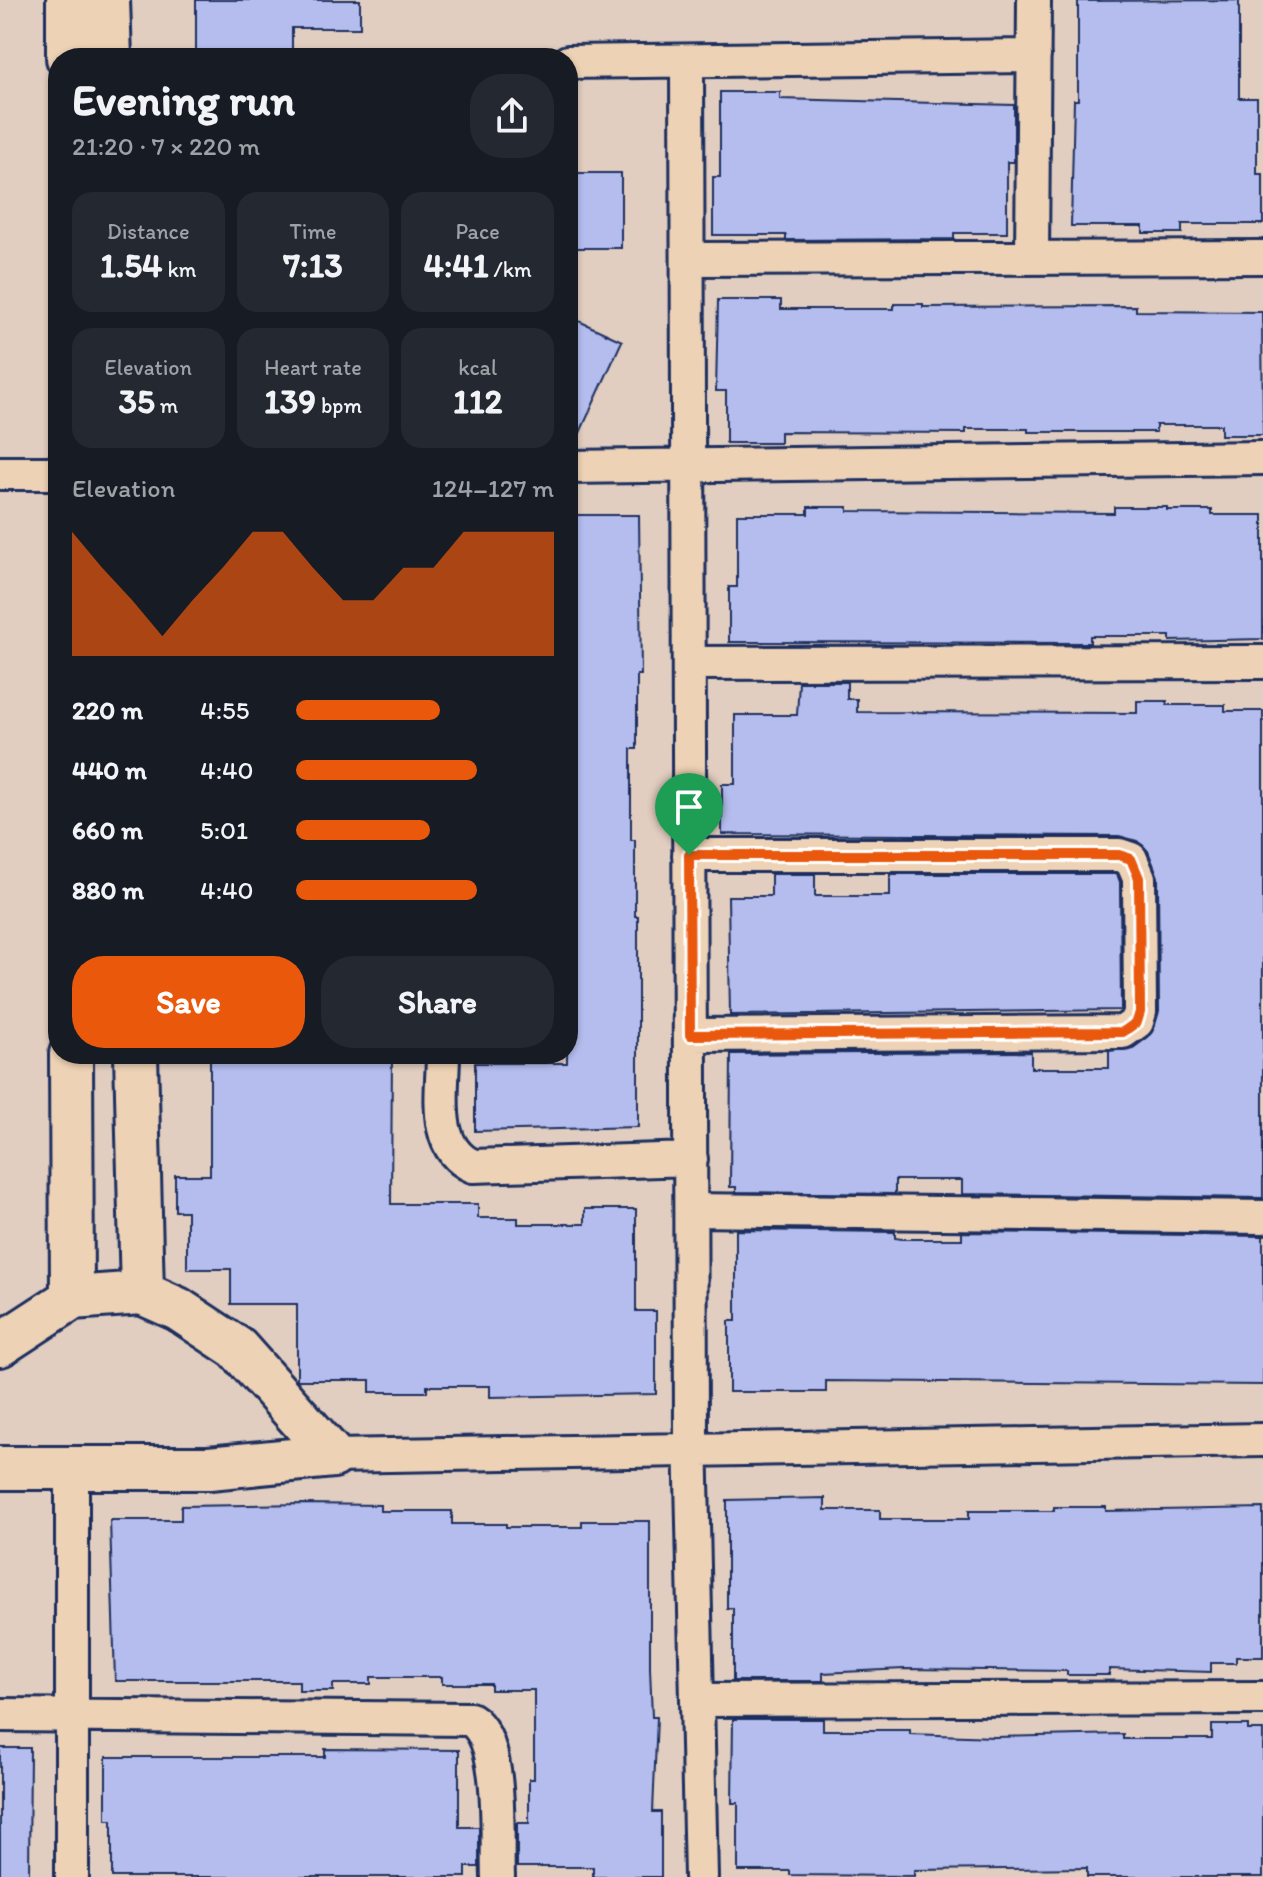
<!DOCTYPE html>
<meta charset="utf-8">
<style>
body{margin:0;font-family:Itim,sans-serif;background:#242831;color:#f1f3f6;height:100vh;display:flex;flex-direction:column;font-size:30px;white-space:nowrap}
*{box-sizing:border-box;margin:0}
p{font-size:26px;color:#9ea1a6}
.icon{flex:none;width:44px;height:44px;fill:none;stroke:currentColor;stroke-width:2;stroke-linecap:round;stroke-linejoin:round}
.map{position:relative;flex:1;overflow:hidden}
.panel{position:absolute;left:48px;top:48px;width:530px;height:1016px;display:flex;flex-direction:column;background:#171b24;border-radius:32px;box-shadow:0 2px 6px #0004}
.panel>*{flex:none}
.pin{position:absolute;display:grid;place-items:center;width:68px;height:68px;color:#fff;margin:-82px -34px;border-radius:50% 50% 50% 0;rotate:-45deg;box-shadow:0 0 8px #0007}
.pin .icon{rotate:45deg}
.round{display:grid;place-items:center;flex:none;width:84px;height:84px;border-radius:32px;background:#242831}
.summary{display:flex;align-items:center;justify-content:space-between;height:136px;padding:0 24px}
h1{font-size:44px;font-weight:800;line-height:60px}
.figures{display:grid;grid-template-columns:repeat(3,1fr);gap:12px;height:136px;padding:8px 24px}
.figures div{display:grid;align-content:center;border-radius:20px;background:#242831;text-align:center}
.figures b{font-size:34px;font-weight:800}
.figures small{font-size:22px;font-weight:400}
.figures p{font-size:22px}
.chart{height:224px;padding:16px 24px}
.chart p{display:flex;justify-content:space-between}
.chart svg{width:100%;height:144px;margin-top:8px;fill:#ea580c;opacity:.7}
.primary-button{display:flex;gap:16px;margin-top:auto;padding:16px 24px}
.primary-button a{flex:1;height:92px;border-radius:32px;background:#ea580c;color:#fff;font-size:32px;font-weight:800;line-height:92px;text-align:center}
.primary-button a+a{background:#242831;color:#f1f3f6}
ul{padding:0 24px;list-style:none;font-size:26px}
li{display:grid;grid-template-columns:128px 96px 1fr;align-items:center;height:60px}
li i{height:20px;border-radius:10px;background:#ea580c}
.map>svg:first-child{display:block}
.building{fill:#b4bdee;stroke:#1b2f5e;stroke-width:2}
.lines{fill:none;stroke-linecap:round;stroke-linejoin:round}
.minor-casing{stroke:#1b2f5e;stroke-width:38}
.tertiary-casing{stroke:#1b2f5e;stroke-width:48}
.minor{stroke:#eed2b5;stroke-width:32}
.tertiary{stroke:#eed2b5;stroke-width:42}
.route-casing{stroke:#fff;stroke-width:16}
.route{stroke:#ea580c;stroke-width:10}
</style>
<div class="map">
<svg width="1263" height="1877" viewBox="0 0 1263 1877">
<rect width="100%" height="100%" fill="#e2cec0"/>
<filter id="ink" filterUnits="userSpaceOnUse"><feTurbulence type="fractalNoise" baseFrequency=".0125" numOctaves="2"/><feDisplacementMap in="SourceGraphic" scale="16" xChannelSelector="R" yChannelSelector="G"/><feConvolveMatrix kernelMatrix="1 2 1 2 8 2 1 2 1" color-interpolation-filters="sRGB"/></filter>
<g filter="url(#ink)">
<path class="building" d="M196,0H360V28H292V58H196Z
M1239,0V98H1257V174H1263V224H1182V233H1143V226H1071L1074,100H1078V1Z
M720,92H780V99L1014,105V162H1007V233H954V239L786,240V235H713V177H720Z
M568,173H621V248H568Z
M718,300H781V309H894V304H923V307L1136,306V311L1262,312L1263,435H1221V425H1156V432H1028V429H966V433L780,432V443H726V391H716Z
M568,316L622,341L573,448H568Z
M808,507H848V511L1114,513V507H1167V510H1212V515H1263V639L1170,641V636H1090V643L729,642V587H737V514H808Z
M568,515H639L641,675H637V749H631V840H635V916H638V1127L475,1131V1063H567Z
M799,682H847V699H857V712L1137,713V701H1167V705H1225V711H1263V1198L962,1194V1180H895V1194L736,1192V1187H730L731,1054L1031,1052V1068H1109V1051L1133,1048L1148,1037L1159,1012L1158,877L1148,851L1137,841L1119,836L722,834V784H735V715H797Z
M771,874H815V896H890V874H1117L1120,882L1121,1010L730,1015L728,896H771Z
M322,1054H392L391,1204H478V1218H518V1224H585V1209H636V1311H656V1394L490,1397V1386H427V1392H370V1380H297V1304H231V1269H187V1211H175V1175H210V1057H322Z
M736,1230L895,1232V1238L902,1239H962V1232L1263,1236V1385L826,1381V1392H729V1321H736Z
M825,1498V1510H880V1519H969V1511H1054V1507H1106V1511L1263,1508V1657H1236V1663H1211V1672L1109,1669V1675H1067V1671L904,1669L823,1673V1681H733V1608H727V1500Z
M304,1504L380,1505V1511H452V1524H506V1527H582V1521H650V1668L652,1717H657L653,1812H661V1877H593V1867H517V1823H529V1779H534V1690H491V1684H442V1677H371V1684H333V1691H299V1681H115L110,1520H181V1506Z
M733,1719H823V1730H910V1734L995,1737L1123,1734V1739H1212V1725H1248V1730H1263V1877H1087V1868L914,1870V1876L790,1875V1871H738V1803H732Z
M0,1748H30L29,1877H0Z
M325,1749L459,1750V1827H479V1867H466V1877H112V1820H106V1757H325Z"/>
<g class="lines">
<defs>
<path id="minor" d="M568,62L1034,56
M687,63L691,1435L701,1877
M1032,257L1034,0
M688,259L1263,257
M568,467L1263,458
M0,473H58
M689,663L1263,662
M689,855H1119L1131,859L1139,878L1140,1012L1137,1022L1123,1032L690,1035
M443,1054C443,1091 431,1148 473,1166L691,1159
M691,1210L1263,1217
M333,1456L1263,1440
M72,1468V1877
M697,1700L1263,1698
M0,1715L470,1719C505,1740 496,1839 498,1877"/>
<path id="tertiary" d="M68,0V58
M108,0L110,58
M71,1054L72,1298
M136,1054L142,1293
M0,1345L72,1298L142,1293L178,1309L237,1348L333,1456
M0,1468H209L333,1456"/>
</defs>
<use href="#minor" class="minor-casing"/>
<use href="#tertiary" class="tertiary-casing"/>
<use href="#minor" class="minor"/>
<use href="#tertiary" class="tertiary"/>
</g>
</g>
<g class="lines" filter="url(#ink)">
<defs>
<path id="route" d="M689,855H1119L1131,859L1139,878L1140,1012L1137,1022L1123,1032L690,1035Z"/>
</defs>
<use href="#route" class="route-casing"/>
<use href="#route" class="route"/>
</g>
</svg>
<div class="pin" style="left:689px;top:855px;background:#1e9e55"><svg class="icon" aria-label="arrive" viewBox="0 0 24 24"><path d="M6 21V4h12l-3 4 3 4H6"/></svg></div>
<section class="panel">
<div class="summary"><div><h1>Evening run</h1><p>21:20 · 7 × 220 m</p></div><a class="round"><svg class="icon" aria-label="share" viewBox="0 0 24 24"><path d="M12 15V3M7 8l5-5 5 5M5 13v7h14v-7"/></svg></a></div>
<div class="figures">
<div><p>Distance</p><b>1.54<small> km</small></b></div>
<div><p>Time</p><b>7:13</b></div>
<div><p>Pace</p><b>4:41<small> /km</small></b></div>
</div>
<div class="figures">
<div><p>Elevation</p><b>35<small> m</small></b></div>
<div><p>Heart rate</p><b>139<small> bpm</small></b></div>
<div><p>kcal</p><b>112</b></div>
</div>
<div class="chart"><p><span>Elevation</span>124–127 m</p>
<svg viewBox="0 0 160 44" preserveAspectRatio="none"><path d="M0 44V6L10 17L20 27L30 38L40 27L50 17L60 6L70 6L80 17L90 27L100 27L110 17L120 17L130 6L140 6L150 6L160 6V44z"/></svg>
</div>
<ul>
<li><b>220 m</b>4:55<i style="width:56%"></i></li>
<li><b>440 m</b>4:40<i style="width:70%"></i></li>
<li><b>660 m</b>5:01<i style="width:52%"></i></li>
<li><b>880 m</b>4:40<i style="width:70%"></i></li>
</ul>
<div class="primary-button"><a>Save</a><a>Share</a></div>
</section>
</div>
